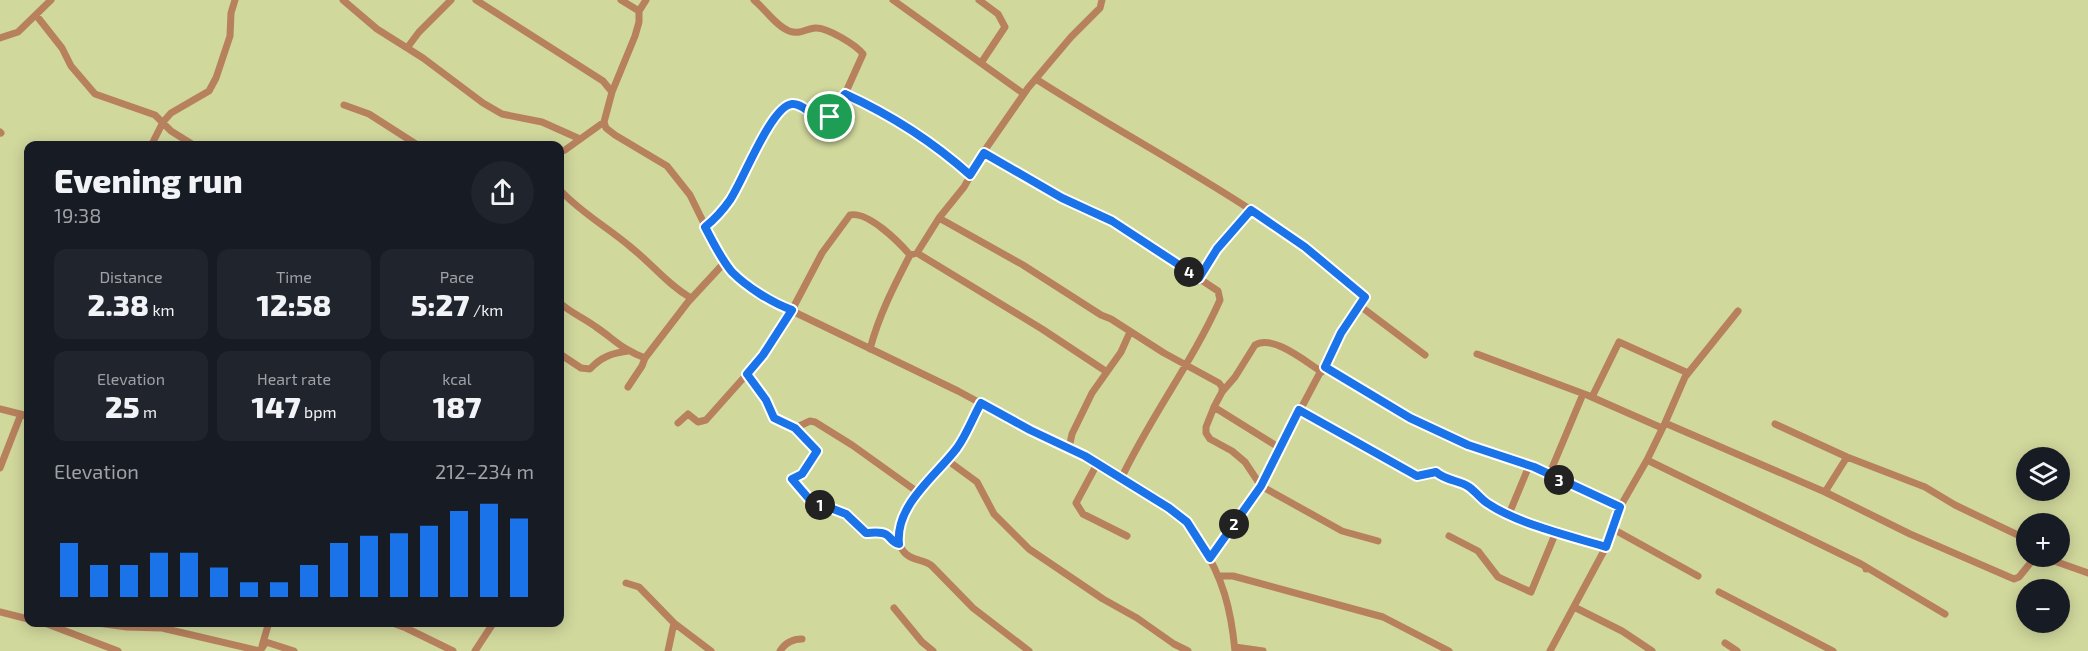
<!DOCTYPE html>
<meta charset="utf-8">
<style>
body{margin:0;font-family:"Exo 2",sans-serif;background:#20242c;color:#f1f3f6;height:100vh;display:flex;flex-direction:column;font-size:22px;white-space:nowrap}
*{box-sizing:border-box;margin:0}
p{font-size:20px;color:#9ea1a6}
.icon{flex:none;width:33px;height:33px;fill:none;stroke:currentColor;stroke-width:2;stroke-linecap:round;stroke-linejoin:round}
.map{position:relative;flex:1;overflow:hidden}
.sheet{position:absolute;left:24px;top:141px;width:540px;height:486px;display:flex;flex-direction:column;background:#171b24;border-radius:12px;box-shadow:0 3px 15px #0003}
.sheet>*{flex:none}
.buttons{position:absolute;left:2016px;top:447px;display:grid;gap:12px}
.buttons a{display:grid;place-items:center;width:54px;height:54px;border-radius:50%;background:#171b24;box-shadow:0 3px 15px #0003;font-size:30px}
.pin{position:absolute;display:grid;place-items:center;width:51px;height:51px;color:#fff;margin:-26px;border:3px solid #fff;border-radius:50%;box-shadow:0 2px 6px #0007}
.km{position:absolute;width:30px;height:30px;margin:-15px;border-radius:50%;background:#222;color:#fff;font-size:16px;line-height:30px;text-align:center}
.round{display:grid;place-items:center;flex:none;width:63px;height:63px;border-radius:32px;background:#20242c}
.summary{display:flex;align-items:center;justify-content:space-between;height:102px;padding:0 30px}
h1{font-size:33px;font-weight:800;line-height:45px}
.metrics{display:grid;grid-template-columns:repeat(3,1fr);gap:9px;height:102px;padding:6px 30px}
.metrics div{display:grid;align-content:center;border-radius:12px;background:#20242c;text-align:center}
.metrics b{font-size:30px;font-weight:800}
.metrics small{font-size:16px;font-weight:400}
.metrics p{font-size:16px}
.chart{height:168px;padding:12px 30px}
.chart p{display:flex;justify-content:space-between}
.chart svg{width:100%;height:108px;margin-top:6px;stroke:#1a73e8;stroke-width:6}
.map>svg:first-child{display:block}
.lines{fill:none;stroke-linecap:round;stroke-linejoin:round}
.minor{stroke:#b7815e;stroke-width:7}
.route-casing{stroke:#fff;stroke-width:12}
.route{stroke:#1a73e8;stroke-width:8}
</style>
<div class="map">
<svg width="2088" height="651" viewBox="0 0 2088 651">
<rect width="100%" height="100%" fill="#d1d89c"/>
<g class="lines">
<path class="minor" d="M343,0L377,29L423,58L483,103L502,114L542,122L580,139
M476,0L603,81L612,92
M621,0L639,11
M646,0L639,11V22L635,36L612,92L604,122L606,128L615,135L667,166L690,195L716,248L733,273L756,290L788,309L958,391L1030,430L1085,456L1180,517C1189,524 1194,533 1200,542C1223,578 1231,609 1235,651
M754,0C765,9 776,26 789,31C800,35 805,29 815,28C827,27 856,45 863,54L845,94
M893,0L1024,94
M979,0L998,14L1005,27L981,63
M36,15L62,48L71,66L95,94L155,115L171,131L195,146
M0,38L18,32L51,0
M407,48L419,32L451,0
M1036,79C1146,150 1268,208 1365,297L1341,333L1280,448L1261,486L1210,558
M344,105L369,114L419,146
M0,132L1,133
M151,146L163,122L171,113L209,91L216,78L230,36L231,13L235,0
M560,152L565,150L604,122
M983,153L1062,198L1112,221L1218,291L1220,300C1192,363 1150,417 1121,479
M560,190C581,213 609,228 633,249C653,265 668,285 691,298
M939,218L1023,265L1101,315L1111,319L1164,353L1219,383L1222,387V392L1214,407L1280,448
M705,227C715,219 723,210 730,200C743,181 771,106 792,104C804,103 811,119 830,117L835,106L845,94C893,116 931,140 970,175
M917,253L1042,329L1107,372
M910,255C899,242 868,211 850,215L822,253L792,310L763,355L747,374L766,400L774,419L795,428L810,421L815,422L852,445L919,493
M1199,278L1217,249L1251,210
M560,303C571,313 584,318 596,327C615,340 623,350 645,358
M1360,306L1425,355
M870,349C879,315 894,286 910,255L917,253L939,218L964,187L987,147L1028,88L1071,37L1100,8L1102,0
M560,354L581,368L590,369C601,357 612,353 628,351
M1477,354L1587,395L1662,428
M1325,367L1410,418L1468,445L1529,466
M628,387L642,366L645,358L688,302L725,262
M1222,392L1235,377L1255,345C1273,334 1306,362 1322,372
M1592,397L1619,342L1688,373
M981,403C973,417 967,434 957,448C941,469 880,524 904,552C911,561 924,559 932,566L973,608L1029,651
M1214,407L1206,427V433L1210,439L1232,451L1245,462L1261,486L1342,531L1378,541
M0,409L28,416
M1299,410L1417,475L1436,472C1446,481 1459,480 1469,487C1476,492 1481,499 1487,503C1518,524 1570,536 1606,547
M678,423L688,414L698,422L706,420L747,374
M1665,423L1685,377L1738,311
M1775,424L1847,457L1925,487L1955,505L2022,537L2026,542
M795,428L817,451L802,474L792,479L810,500L846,514L866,533C873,533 882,532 887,535C892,539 892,542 899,544
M1069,448L1072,434L1092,393L1121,352L1130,332
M947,460L977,482L994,514L1029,549L1103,599L1137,618L1174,644L1188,651
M1647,460L1861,564L1866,567V569
M1097,464L1076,503L1083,514L1127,536
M0,468L21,414
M1549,475L1583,394
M1825,492L1847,457
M1509,514L1529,466L1620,507
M1613,529L1698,576
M1449,536L1478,551L1498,577L1531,592L1556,532
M2040,556L2088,573
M1866,567L1945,614
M1219,576H1233L1383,617L1449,651
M626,583L639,587L674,623L668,651
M1719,592L1833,651
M1574,607L1622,631L1652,651
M894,608L922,642L933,651
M0,612L28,619
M42,622L118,651
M90,622L127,627L162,628L260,651L266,642L294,651
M390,622L406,628
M406,622V628L453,651
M674,623L711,651
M1725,643L1737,651
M262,646L269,622
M1235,647L1263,651
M475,651L494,622
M780,651C785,643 792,639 802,639
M1550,651L1606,547L1620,507L1647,460L1665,423L1825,492L1910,534L2014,579L2019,577L2036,556"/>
</g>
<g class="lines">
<defs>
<path id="route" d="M845,94C891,115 932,141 970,175L984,153L1062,198L1112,221L1199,278L1217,249L1251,210L1305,247L1365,297L1341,333L1325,367L1410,418L1468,445L1534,467L1620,507L1606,547C1570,536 1518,524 1487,503C1481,499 1476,492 1469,487C1459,480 1446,481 1436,472L1417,476L1299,410L1261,486L1210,558L1187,522L1169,508L1085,456L1030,430L981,403C973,417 967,434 957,448C935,477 895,505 899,544C892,542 892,539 887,535C881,531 873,533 866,533L846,514L810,500L792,479L802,474L817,451L795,428L774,418L766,400L747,374L763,355L792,310C772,303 747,287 732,272C721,259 713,242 705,227C715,219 723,210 730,200C743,181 771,106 792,104C804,103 811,119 830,117L835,106Z"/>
</defs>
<use href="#route" class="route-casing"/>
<use href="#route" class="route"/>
</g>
</svg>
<div class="buttons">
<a><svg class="icon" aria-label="layers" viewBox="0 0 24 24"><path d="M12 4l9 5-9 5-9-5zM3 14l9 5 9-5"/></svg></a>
<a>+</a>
<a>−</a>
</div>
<div class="pin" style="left:830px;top:117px;background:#1e9e55"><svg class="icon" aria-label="arrive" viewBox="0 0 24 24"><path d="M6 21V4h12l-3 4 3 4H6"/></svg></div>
<b class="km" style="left:820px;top:505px">1</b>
<b class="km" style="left:1234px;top:524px">2</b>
<b class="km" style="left:1559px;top:480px">3</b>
<b class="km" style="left:1189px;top:272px">4</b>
<section class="sheet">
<div class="summary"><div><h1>Evening run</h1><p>19:38</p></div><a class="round"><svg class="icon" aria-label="share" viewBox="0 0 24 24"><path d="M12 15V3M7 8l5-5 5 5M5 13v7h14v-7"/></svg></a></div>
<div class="metrics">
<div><p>Distance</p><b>2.38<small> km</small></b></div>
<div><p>Time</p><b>12:58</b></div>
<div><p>Pace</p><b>5:27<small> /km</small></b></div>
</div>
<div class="metrics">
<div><p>Elevation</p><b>25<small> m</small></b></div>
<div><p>Heart rate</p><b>147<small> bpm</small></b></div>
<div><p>kcal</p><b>187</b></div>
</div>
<div class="chart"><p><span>Elevation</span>212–234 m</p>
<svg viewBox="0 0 160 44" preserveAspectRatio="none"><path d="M5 44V22M15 44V31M25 44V31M35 44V26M45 44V26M55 44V32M65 44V38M75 44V38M85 44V31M95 44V22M105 44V19M115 44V18M125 44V15M135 44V9M145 44V6M155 44V12"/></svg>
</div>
</section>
</div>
